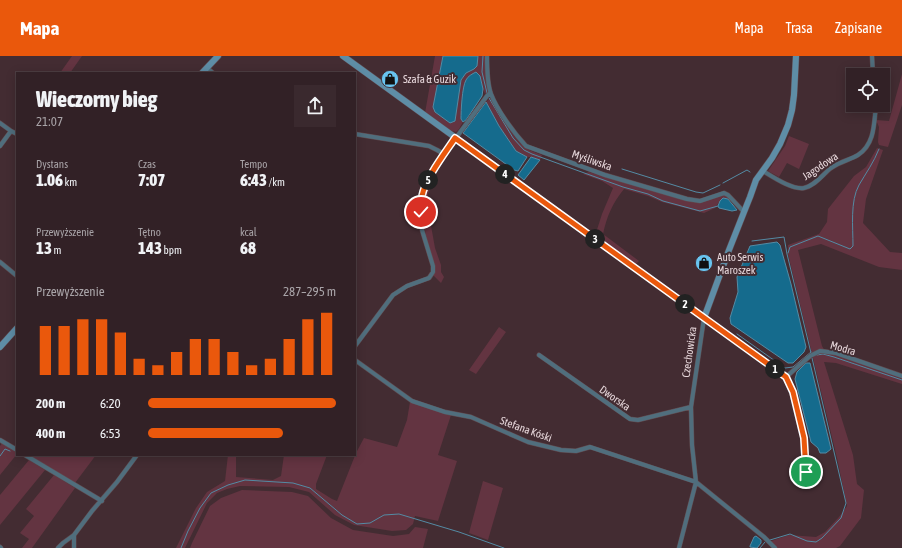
<!DOCTYPE html>
<html lang="pl">
<meta charset="utf-8">
<style>
body{margin:0;font-family:"Asap Condensed",sans-serif;background:#3a292e;color:#f1f3f6;height:100vh;display:flex;flex-direction:column;font-size:15px;white-space:nowrap}
*{box-sizing:border-box;margin:0}
p{font-size:13px;color:#a8a3a7}
.icon{flex:none;width:22px;height:22px;fill:none;stroke:currentColor;stroke-width:2;stroke-linecap:round;stroke-linejoin:round}
.map{position:relative;flex:1;overflow:hidden}
.side{position:absolute;left:16px;top:16px;width:340px;height:384px;display:flex;flex-direction:column;background:#322126;border-radius:0px;box-shadow:0 2px 10px #0003,0 0 0 1px #4d3e43}
.side>*{flex:none}
.tools{position:absolute;left:846px;top:12px;display:grid;gap:8px}
.tools a{display:grid;place-items:center;width:44px;height:44px;border-radius:0px;background:#322126;box-shadow:0 2px 10px #0003,0 0 0 1px #4d3e43;font-size:20px}
.pin{position:absolute;display:grid;place-items:center;width:34px;height:34px;color:#fff;margin:-17px;border:2px solid #fff;border-radius:50%;box-shadow:0 1px 4px #0007}
.km{position:absolute;width:20px;height:20px;margin:-10px;border-radius:50%;background:#222;color:#fff;font-size:11px;line-height:20px;text-align:center}
.round{display:grid;place-items:center;flex:none;width:42px;height:42px;border-radius:0px;background:#3a292e}
.headline{display:flex;align-items:center;justify-content:space-between;height:68px;padding:0 20px}
h1{font-size:22px;font-weight:800;line-height:30px}
.metrics{display:grid;grid-template-columns:repeat(3,1fr);gap:6px;height:68px;padding:4px 20px}
.metrics div{display:grid;align-content:center}
.metrics b{font-size:17px;font-weight:800}
.metrics small{font-size:11px;font-weight:400}
.metrics p{font-size:11px}
.chart{height:112px;padding:8px 20px}
.chart p{display:flex;justify-content:space-between}
.chart svg{width:100%;height:72px;margin-top:4px;stroke:#ea580c;stroke-width:6}
ul{padding:0 20px;list-style:none;font-size:13px}
li{display:grid;grid-template-columns:64px 48px 1fr;align-items:center;height:30px}
li i{height:10px;border-radius:5px;background:#ea580c}
header{display:flex;align-items:center;gap:24px;box-sizing:border-box;height:56px;padding:0 20px;background:#ea580c;color:#fff}
header strong{font-size:19px}
nav{display:flex;gap:22px;margin-inline-start:auto;font-size:14px}
.map>svg:first-child{display:block}
.green{fill:#633441}
.water{fill:#156b8d;stroke:#548ba4}
.lines{fill:none;stroke-linecap:round;stroke-linejoin:round}
.stream{stroke:#548ba4;stroke-width:1}
.street-casing{stroke:#614b50;stroke-width:5}
.secondary-casing{stroke:#614b50;stroke-width:7}
.street{stroke:#506e7d;stroke-width:4}
.secondary{stroke:#5e8da6;stroke-width:6}
.route-casing{stroke:#fff;stroke-width:8}
.route{stroke:#ea580c;stroke-width:5}
.labels{text-anchor:middle;stroke-width:4;stroke-linejoin:round;paint-order:stroke}
.poi-label{font-size:11px;fill:#e7d7db;stroke:#432c32;text-anchor:start}
.street-label{font-size:11px;fill:#e7d7db;stroke:#432c32}
</style>
<header>
<strong>Mapa</strong>
<nav><a>Mapa</a><a>Trasa</a><a>Zapisane</a></nav>
</header>
<div class="map">
<svg width="902" height="492" viewBox="0 0 902 492">
<rect width="100%" height="100%" fill="#432c32"/>
<path class="green" d="M72,0H82L70,17H60Z
M435,0H443L433,51L455,65L461,24L466,17L474,13L477,10L478,0H486L489,35L485,38L483,33L480,20L462,42L461,63L463,66L459,73L456,76L449,74L425,57Z
M902,18V49L888,91L879,89L878,86L879,71L876,64L889,65Z
M491,41C499,55 512,82 525,91C530,95 537,97 542,99L540,104L531,101H527L516,95L499,70L486,46Z
M789,80L809,88L799,113L787,107L779,121L768,115L785,90Z
M877,92L883,94L866,143L863,167L890,196L902,197V214L879,211L821,188L798,194L822,290L826,297L835,298L902,322V328L836,307L824,306L853,399L857,428L864,434L861,462L840,490L836,492H776L771,485L789,479L816,481L825,476L839,461L847,450L837,402L788,198V189L819,178L827,166L828,153L854,120L866,111Z
M589,116L700,146L724,139L728,140V143L723,142L720,145L715,152L704,157L662,146L648,140L624,133C612,148 607,160 603,178L639,205L635,209L595,180L602,158L613,132L602,125L583,118Z
M429,126L432,128L428,138L427,147L435,192L441,209V216L444,221L441,227L433,219L425,174L423,157V141Z
M499,271L506,276L476,318L469,314Z
M410,346L451,359L438,399L457,405L438,465L415,460L413,468L406,474L392,475L354,469L335,459L309,436L289,431L240,430L227,433L217,437L207,447L185,492H176L196,452L207,436L225,425L228,399H236V421L273,424L281,420L284,399H327L316,428V433L332,443L337,445L356,397L364,382L397,391L407,364Z
M2,387L17,397V398L0,419V390Z
M29,399H96L75,427Z
M29,404L45,414L0,469V439Z
M54,419L75,432L32,492H22L29,483L20,477L34,460L26,453Z
M483,425L503,432L488,484L469,477Z
M242,434L292,436L308,440L331,462L353,474L393,480L409,478L415,471L428,473L423,492H190L192,487L210,450L221,442Z"/>
<path class="water" d="M443,0H478L477,10L474,13L466,17L461,24L455,65L450,67L435,56L433,51Z
M476,16L480,20L483,33L482,40L466,64L463,66L461,63C461,55 462,31 466,24C468,20 472,18 476,16Z
M486,46L499,70L516,95L527,101L518,115L514,114L463,77Z
M531,101L540,104L524,124L518,119Z
M723,142L728,143L737,154L732,155L719,152L718,150L720,145Z
M777,186L780,189L791,228L806,291L804,296L793,307H788L731,268L730,262L738,236L737,221L750,190Z
M806,307H810L831,393L826,397H820L818,392L811,386L795,323L797,316Z
M756,480L761,484V487L757,492L750,491V490L754,481Z"/>
<g class="lines">
<path class="stream" d="M483,0L482,16L487,37
M489,42L513,82L524,94L532,98L623,131L648,138L663,145L700,155L718,150
M622,113L696,136L703,137L720,129
M723,127L747,114L750,116
M752,185L784,181L787,198L811,297
M788,197L790,191L818,180L850,193L853,190C853,171 850,145 859,129C866,117 874,106 879,93
M737,278L785,312L793,311L811,296
M817,299L823,298L834,301L902,324
M16,388L17,386
M0,400L5,393L10,395
M770,484L790,478L807,485L816,486L822,482L841,462L846,447L812,302
M181,492L188,475L200,452L211,437L228,429L245,424L293,427L310,432L342,459L357,468L370,467L384,459L399,458L459,476L504,492
M760,492L765,486"/>
<defs>
<path id="street" d="M487,0C487,11 487,27 491,38C497,54 514,77 526,90L605,119L687,143L700,145L724,137L728,139L744,156
M872,0L873,19
M207,12L213,17
M0,67L11,75L17,78
M355,78L429,90L437,94L444,98
M0,90L11,75
M763,115C773,121 792,134 804,132C815,130 823,118 831,112C841,105 850,104 858,99C875,88 874,67 876,49
M0,206L17,220
M355,290L393,239L407,230L429,222L433,216V210L422,174L421,156L422,139L426,127L444,98L487,40L490,37
M539,299L630,363L638,364L691,351
M355,304L412,345L445,356L471,361L528,386L561,394L576,395L590,391L696,426L764,481L775,492
M786,321L810,300L820,295L836,297L902,320
M0,384L17,394
M25,399L102,445
M0,491L1,492
M58,492L63,487L74,479
M74,492V479L92,455L117,426L137,399
M679,492L696,426L692,389L691,351L704,262L786,321L793,336L804,382L806,416"/>
<path id="secondary" d="M343,0L704,262L729,194L744,156L750,141L756,124L772,102L780,88L788,69L792,54L794,39L796,0
M202,17L218,0
M0,291L17,272"/>
</defs>
<use href="#street" class="street-casing"/>
<use href="#secondary" class="secondary-casing"/>
<use href="#street" class="street"/>
<use href="#secondary" class="secondary"/>
</g>
<g class="lines">
<defs>
<path id="route" d="M421,156C421,151 421,145 422,140C425,123 445,97 455,82L786,321L793,336L804,382L806,416"/>
</defs>
<use href="#route" class="route-casing"/>
<use href="#route" class="route"/>
</g>
<defs>
<symbol id="shop-disc" viewBox="-11 -11 22 22"><circle r="9.5" fill="#68c4f0" stroke="#432c32"/><path d="M-5-2.5h2.3a2.7 3.5 0 0 1 5.4 0H5L5.5 6h-11ZM-1.5-2.5h3a1.5 2.3 0 0 0-3 0Z" fill="#111"/></symbol>
</defs>
<g fill-rule="evenodd">
<use href="#shop-disc" x="380" y="13" width="20" height="20"/>
<use href="#shop-disc" x="694" y="197" width="20" height="20"/>
</g>
<g class="labels">
<g class="poi-label">
<text x="403" y="27">Szafa &amp; Guzik</text>
<text x="717" y="205">Auto Serwis<tspan x="717" dy="13">Maroszek</tspan></text>
</g>
<g class="street-label">
<text transform="translate(592 104) rotate(19)" y="4">Myśliwska</text>
<text transform="translate(820 110) rotate(-34)" y="4">Jagodowa</text>
<text transform="translate(843 292) rotate(16)" y="4">Modra</text>
<text transform="translate(689 296) rotate(-82)" y="4">Czechowicka</text>
<text transform="translate(615 342) rotate(35)" y="4">Dworska</text>
<text transform="translate(526 373) rotate(20)" y="4">Stefana Kóski</text>
</g>
</g>
</svg>
<div class="tools">
<a><svg class="icon" aria-label="locate" viewBox="0 0 24 24"><circle cx="12" cy="12" r="6"/><path d="M12 2v4M12 18v4M2 12h4M18 12h4"/></svg></a>
</div>
<div class="pin" style="left:806px;top:416px;background:#1e9e55"><svg class="icon" aria-label="arrive" viewBox="0 0 24 24"><path d="M6 21V4h12l-3 4 3 4H6"/></svg></div>
<div class="pin" style="left:421px;top:156px;background:#d93025"><svg class="icon" aria-label="check" viewBox="0 0 24 24"><path d="M5 12l5 5 9-10"/></svg></div>
<b class="km" style="left:775px;top:313px">1</b>
<b class="km" style="left:685px;top:248px">2</b>
<b class="km" style="left:595px;top:183px">3</b>
<b class="km" style="left:505px;top:118px">4</b>
<b class="km" style="left:428px;top:124px">5</b>
<section class="side">
<div class="headline"><div><h1>Wieczorny bieg</h1><p>21:07</p></div><a class="round"><svg class="icon" aria-label="share" viewBox="0 0 24 24"><path d="M12 15V3M7 8l5-5 5 5M5 13v7h14v-7"/></svg></a></div>
<div class="metrics">
<div><p>Dystans</p><b>1.06<small> km</small></b></div>
<div><p>Czas</p><b>7:07</b></div>
<div><p>Tempo</p><b>6:43<small> /km</small></b></div>
</div>
<div class="metrics">
<div><p>Przewyższenie</p><b>13<small> m</small></b></div>
<div><p>Tętno</p><b>143<small> bpm</small></b></div>
<div><p>kcal</p><b>68</b></div>
</div>
<div class="chart"><p><span>Przewyższenie</span>287–295 m</p>
<svg viewBox="0 0 160 44" preserveAspectRatio="none"><path d="M5 44V14M15 44V14M25 44V10M35 44V10M45 44V18M55 44V34M65 44V38M75 44V30M85 44V22M95 44V22M105 44V30M115 44V38M125 44V34M135 44V22M145 44V10M155 44V6"/></svg>
</div>
<ul>
<li><b>200 m</b>6:20<i style="width:100%"></i></li>
<li><b>400 m</b>6:53<i style="width:72%"></i></li>
</ul>
</section>
</div>
